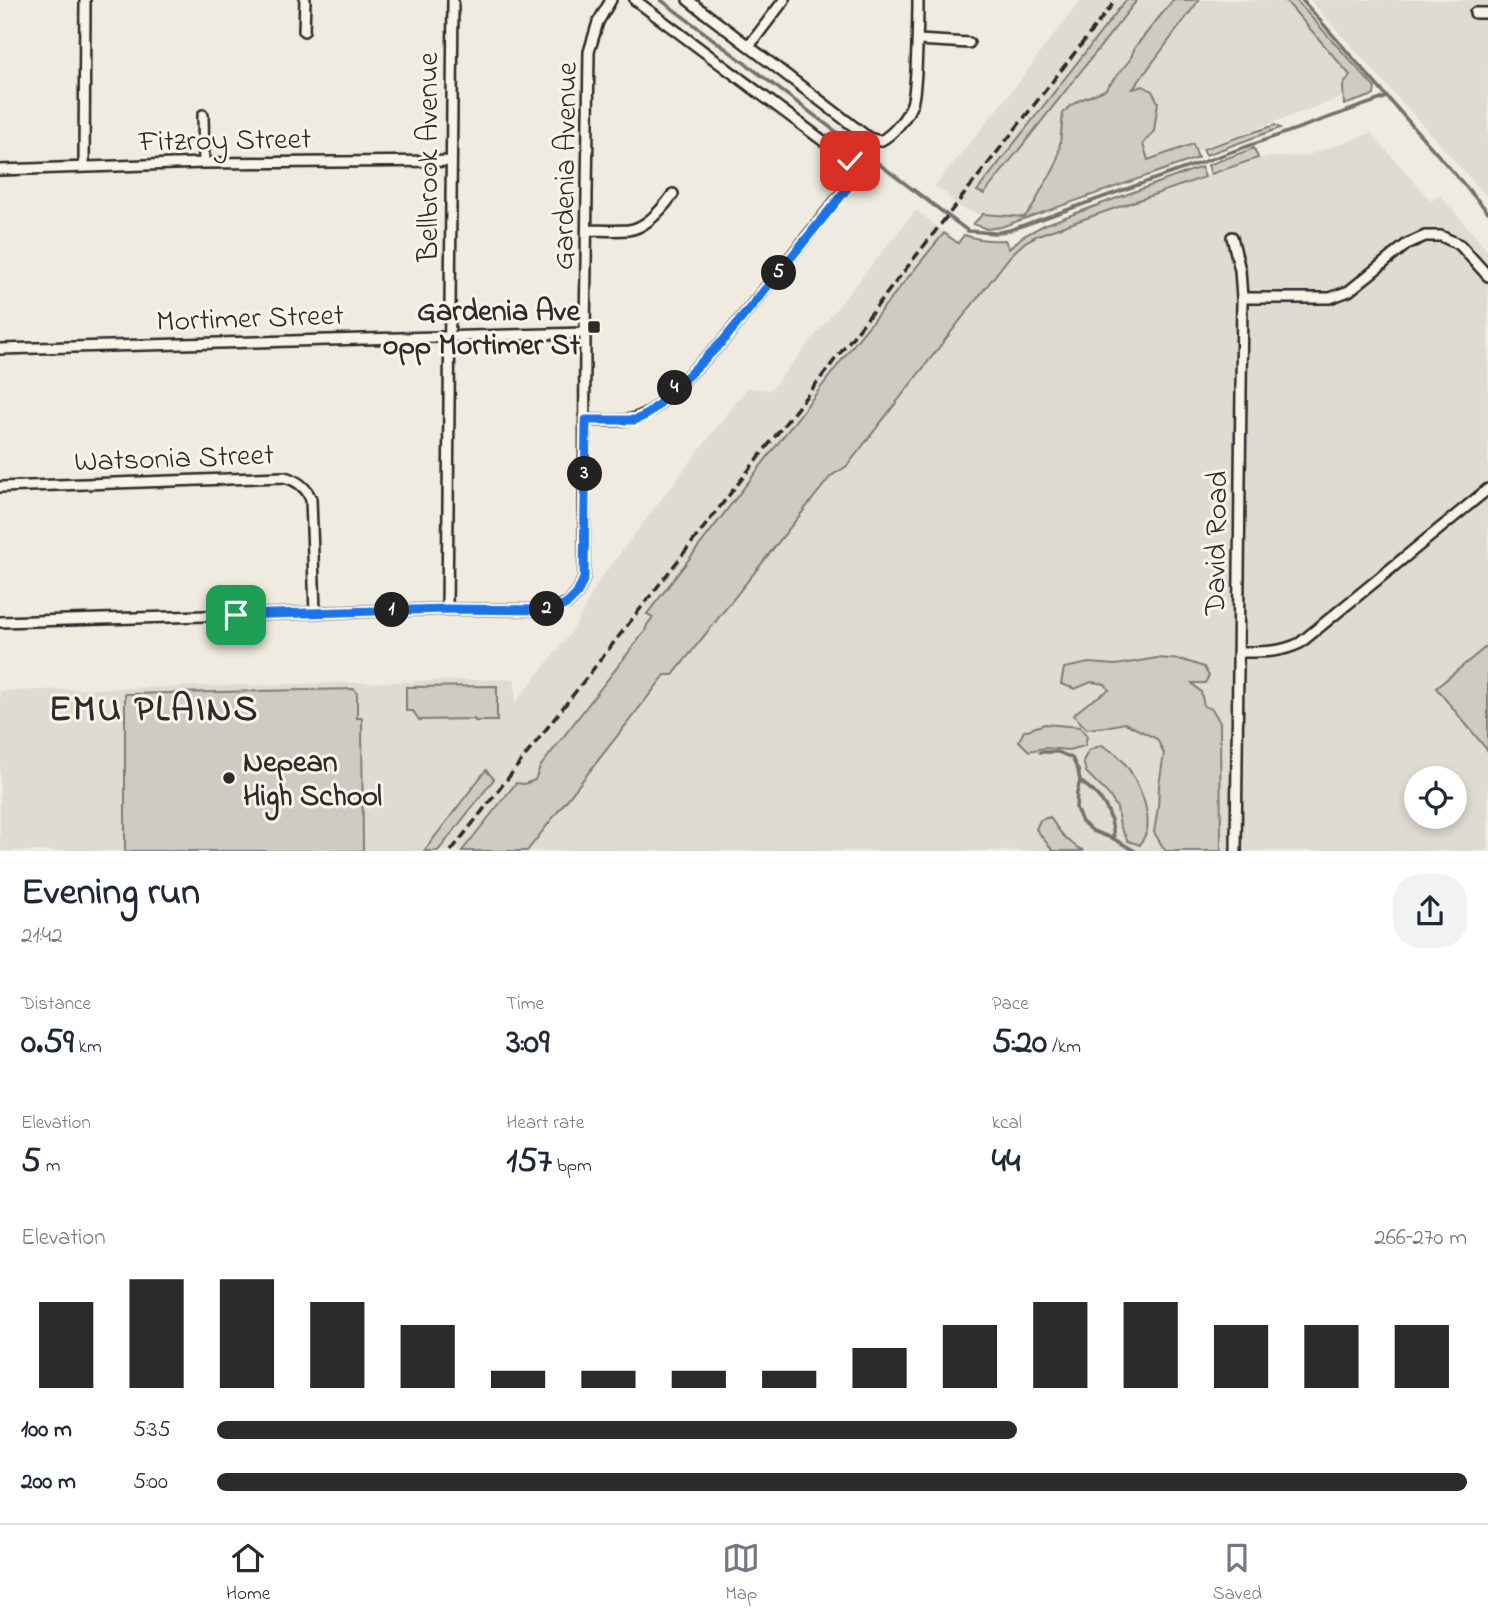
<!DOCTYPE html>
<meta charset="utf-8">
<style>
body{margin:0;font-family:"Indie Flower",sans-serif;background:#f2f2f3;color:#1f2937;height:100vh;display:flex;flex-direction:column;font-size:26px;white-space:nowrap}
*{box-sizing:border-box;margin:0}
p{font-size:23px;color:#747a83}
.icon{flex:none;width:38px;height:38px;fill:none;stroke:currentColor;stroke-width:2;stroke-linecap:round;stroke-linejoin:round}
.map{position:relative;height:851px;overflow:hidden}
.side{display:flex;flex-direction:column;background:#fff;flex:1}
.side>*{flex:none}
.controls{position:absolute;left:1404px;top:766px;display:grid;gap:14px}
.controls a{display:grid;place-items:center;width:63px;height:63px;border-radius:50%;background:#fff;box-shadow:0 4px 10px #0003;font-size:35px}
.pin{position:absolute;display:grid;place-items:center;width:60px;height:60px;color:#fff;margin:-30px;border-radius:14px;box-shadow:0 4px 10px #0006}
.km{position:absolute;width:35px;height:35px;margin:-18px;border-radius:50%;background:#222;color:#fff;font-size:19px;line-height:35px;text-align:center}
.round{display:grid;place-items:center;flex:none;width:74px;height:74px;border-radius:28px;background:#f2f2f3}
.headline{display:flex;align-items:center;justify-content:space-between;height:119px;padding:0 21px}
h1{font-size:38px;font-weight:700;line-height:52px}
.figures{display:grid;grid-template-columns:repeat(3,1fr);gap:10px;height:119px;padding:7px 21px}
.figures div{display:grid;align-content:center}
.figures b{font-size:35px;font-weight:700}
.figures small{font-size:19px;font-weight:400}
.figures p{font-size:19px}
.chart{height:196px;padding:14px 21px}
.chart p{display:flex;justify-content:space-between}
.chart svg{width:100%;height:126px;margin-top:7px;stroke:#2b2b2b;stroke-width:6}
ul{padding:0 21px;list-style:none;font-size:23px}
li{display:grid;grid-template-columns:112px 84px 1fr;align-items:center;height:52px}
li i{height:18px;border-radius:9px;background:#2b2b2b}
.tabs{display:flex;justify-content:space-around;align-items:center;height:98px;border-top:2px solid #e0e1e3;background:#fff;font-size:19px;color:#747a83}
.tabs a{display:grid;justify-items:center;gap:4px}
.tabs .on{color:#2b2b2b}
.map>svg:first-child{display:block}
.built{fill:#dedbd1;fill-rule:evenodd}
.green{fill:#cfcbc2;stroke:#7d7b76;stroke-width:2}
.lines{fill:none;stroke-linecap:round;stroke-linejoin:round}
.stream{stroke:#74726e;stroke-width:3.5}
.minor-casing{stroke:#2b2b2b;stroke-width:14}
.minor{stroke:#f7f3e8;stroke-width:9}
.rail{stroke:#2b2b2b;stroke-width:3.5;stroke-dasharray:10 5;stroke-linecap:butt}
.route-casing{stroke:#fff;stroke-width:14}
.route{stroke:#1a73e8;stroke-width:9}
.poi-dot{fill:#2b2b2b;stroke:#f7f3e8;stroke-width:2.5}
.labels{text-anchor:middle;stroke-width:6;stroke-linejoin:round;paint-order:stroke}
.street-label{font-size:30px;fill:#2b2b2b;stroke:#f7f3e8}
.poi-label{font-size:30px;font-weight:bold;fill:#2b2b2b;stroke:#f7f3e8;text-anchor:end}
.district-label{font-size:37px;font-weight:bold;letter-spacing:2px;fill:#2b2b2b;stroke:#f7f3e8}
</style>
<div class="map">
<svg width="1488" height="851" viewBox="0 0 1488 851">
<rect width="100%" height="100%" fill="#efebe0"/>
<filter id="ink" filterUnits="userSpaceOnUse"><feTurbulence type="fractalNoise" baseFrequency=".0143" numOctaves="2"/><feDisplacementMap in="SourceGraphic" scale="14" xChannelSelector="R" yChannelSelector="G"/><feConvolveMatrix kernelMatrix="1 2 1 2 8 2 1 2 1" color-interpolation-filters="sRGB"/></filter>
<g filter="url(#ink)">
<path class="built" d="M1081,0H1285L1363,90L1033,209L1024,217L978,214L961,208L949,198L945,192L934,187L1023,77L1039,54Z
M1310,0H1488V198Z
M1371,133L1431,201L1440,195L1488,251V851H0V691L515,679V703L573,630L600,579L747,388L771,390L916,210L970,252L1000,248L1258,158L1305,156ZM1416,779H1454V817H1416Z"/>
<path class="green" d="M1126,0H1137L984,194L977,191Z
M1173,0H1199L1133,89L1143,86L1152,91L1158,102L1154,131L1143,144L1148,160L1193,144L1198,158L1001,227L987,229L973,224L983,214L1024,217C1032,210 1035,203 1039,194C1044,183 1052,175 1056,164C1061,147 1061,130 1063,113L1070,106L1080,100L1105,90L1130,60L1135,47Z
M1285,0H1296L1375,88L1374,95L1344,105L1343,86L1350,75Z
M1275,125L1280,128L1206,155L1203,149Z
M1254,148L1258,158L1211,174L1208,165Z
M1201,167L1205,177L1038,235L1025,242L1011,255L847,466L831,476L673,675H665L527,851H462L516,783L524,784L535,780L540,767L645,631L647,625L653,617L647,614L858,339L944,233L958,243L964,235C978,240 990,241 1005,240L1009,249L1022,237L1044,225Z
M1488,645V751L1436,688Z
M1157,658L1183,660L1204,667L1209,676L1205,683H1192L1201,692L1204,706L1212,709L1220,722L1221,851H1166L1164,849L1154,832L1158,808L1159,785L1164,754L1157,739L1125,723L1105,727L1087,729L1073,715L1088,703L1109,690L1105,684L1091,682L1075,689L1061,684L1064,668L1089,663L1116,665Z
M497,686V721H475L474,719L419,720L413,711H406V687Z
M354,689L357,693V718H362L363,851H125V694Z
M1045,724L1080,727L1087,736L1085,746L1068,750L1045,748L1029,751L1019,741L1024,731Z
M1102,745C1106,748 1112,751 1116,754C1133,769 1151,806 1147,830C1146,835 1142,840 1140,845L1128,841L1120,826L1117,808L1109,795L1086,772L1083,761L1089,750Z
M486,770L494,779L438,851H424Z
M1050,817C1059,832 1068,843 1084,851H1053L1036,829L1040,820Z"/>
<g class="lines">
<path class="stream" d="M661,0L968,231L995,233L1010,230L1387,97
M1302,0L1488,212
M1040,752H1058L1072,758L1078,770L1080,781L1077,792L1076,808L1082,822L1093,831L1114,839L1135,851
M1080,781C1103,797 1112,811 1114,839"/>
<defs>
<path id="minor" d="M688,0L869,138L880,141C893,135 907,117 912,104C915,94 915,82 916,72C917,48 918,24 918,0
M1475,13H1488
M304,31L305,0
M918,40L969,43
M749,46L784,0
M203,115L204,163
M84,167L85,0
M0,170L204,163L450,161
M588,230C601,230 615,231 628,230C647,228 663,208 673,194
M1232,237L1240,270L1242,298L1236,851
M1242,298H1330L1349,291L1407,244L1425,236H1441L1460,245L1488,276
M0,349L585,333
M586,420C613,420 635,425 657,406L723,341L856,176L855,169L850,161L635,0
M0,487L284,477C297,480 306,487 311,499L315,612
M447,609L453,0
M0,622L447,609L545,610L556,608L568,603L577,594L584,578L585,333L589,52L598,22L611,0
M1238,652C1260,652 1280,653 1300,643L1488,489"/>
</defs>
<use href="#minor" class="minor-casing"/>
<use href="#minor" class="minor"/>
<path class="rail" d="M451,851L1116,0"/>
</g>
</g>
<g class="lines" filter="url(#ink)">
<defs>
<path id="route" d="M236,615L447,609L545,610L563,606L568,603L577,594L584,578L586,420H635L646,415L657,406L723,341L854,180C858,173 855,166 850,161"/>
</defs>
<use href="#route" class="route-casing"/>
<use href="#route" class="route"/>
</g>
<g class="poi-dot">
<rect x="587" y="320" width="14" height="14" rx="3.5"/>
<circle cx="229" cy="778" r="7"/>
</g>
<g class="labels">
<g class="street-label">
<text transform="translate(225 139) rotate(-1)" y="10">Fitzroy Street</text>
<text transform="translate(427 157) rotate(-90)" y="10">Bellbrook Avenue</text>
<text transform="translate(564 166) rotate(-89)" y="10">Gardenia Avenue</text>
<text transform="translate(250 317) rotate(-2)" y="10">Mortimer Street</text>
<text transform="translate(174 457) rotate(-2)" y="10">Watsonia Street</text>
<text transform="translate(1215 543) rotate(-89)" y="10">David Road</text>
</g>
<g class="poi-label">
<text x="580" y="320">Gardenia Ave<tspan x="580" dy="34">opp Mortimer St</tspan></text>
<text x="243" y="771" text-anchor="start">Nepean<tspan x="243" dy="34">High School</tspan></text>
</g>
<g class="district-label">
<text x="154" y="720">EMU PLAINS</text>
</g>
</g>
</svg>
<div class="controls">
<a><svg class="icon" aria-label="locate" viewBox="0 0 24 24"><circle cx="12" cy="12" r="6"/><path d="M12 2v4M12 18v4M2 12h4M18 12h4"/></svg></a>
</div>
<div class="pin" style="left:236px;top:615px;background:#1e9e55"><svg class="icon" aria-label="arrive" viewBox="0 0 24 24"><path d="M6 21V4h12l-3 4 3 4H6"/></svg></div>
<div class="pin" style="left:850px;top:161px;background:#d93025"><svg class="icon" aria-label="check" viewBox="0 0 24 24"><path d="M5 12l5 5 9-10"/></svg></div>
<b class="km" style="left:392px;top:610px">1</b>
<b class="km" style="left:547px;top:609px">2</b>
<b class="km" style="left:585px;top:474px">3</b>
<b class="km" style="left:675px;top:388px">4</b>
<b class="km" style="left:779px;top:273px">5</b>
</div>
<section class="side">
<div class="headline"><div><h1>Evening run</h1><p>21:42</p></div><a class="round"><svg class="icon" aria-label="share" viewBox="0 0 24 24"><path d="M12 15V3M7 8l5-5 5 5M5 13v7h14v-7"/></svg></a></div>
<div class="figures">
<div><p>Distance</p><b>0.59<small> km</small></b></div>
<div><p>Time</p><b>3:09</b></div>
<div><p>Pace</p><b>5:20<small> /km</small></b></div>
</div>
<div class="figures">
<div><p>Elevation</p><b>5<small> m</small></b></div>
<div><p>Heart rate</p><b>157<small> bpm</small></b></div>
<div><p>kcal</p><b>44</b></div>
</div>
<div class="chart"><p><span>Elevation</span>266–270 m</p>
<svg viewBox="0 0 160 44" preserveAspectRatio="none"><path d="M5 44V14M15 44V6M25 44V6M35 44V14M45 44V22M55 44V38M65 44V38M75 44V38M85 44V38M95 44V30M105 44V22M115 44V14M125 44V14M135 44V22M145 44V22M155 44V22"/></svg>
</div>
<ul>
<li><b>100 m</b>5:35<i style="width:64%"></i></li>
<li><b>200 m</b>5:00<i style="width:100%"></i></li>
</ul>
</section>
<nav class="tabs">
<a class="on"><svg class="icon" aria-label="home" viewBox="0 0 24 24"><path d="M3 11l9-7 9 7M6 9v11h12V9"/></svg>Home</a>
<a><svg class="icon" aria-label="map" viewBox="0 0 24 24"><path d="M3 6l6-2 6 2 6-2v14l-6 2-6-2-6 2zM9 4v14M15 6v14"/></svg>Map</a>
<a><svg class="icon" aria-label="saved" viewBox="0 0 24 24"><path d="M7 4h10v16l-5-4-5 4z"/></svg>Saved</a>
</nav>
